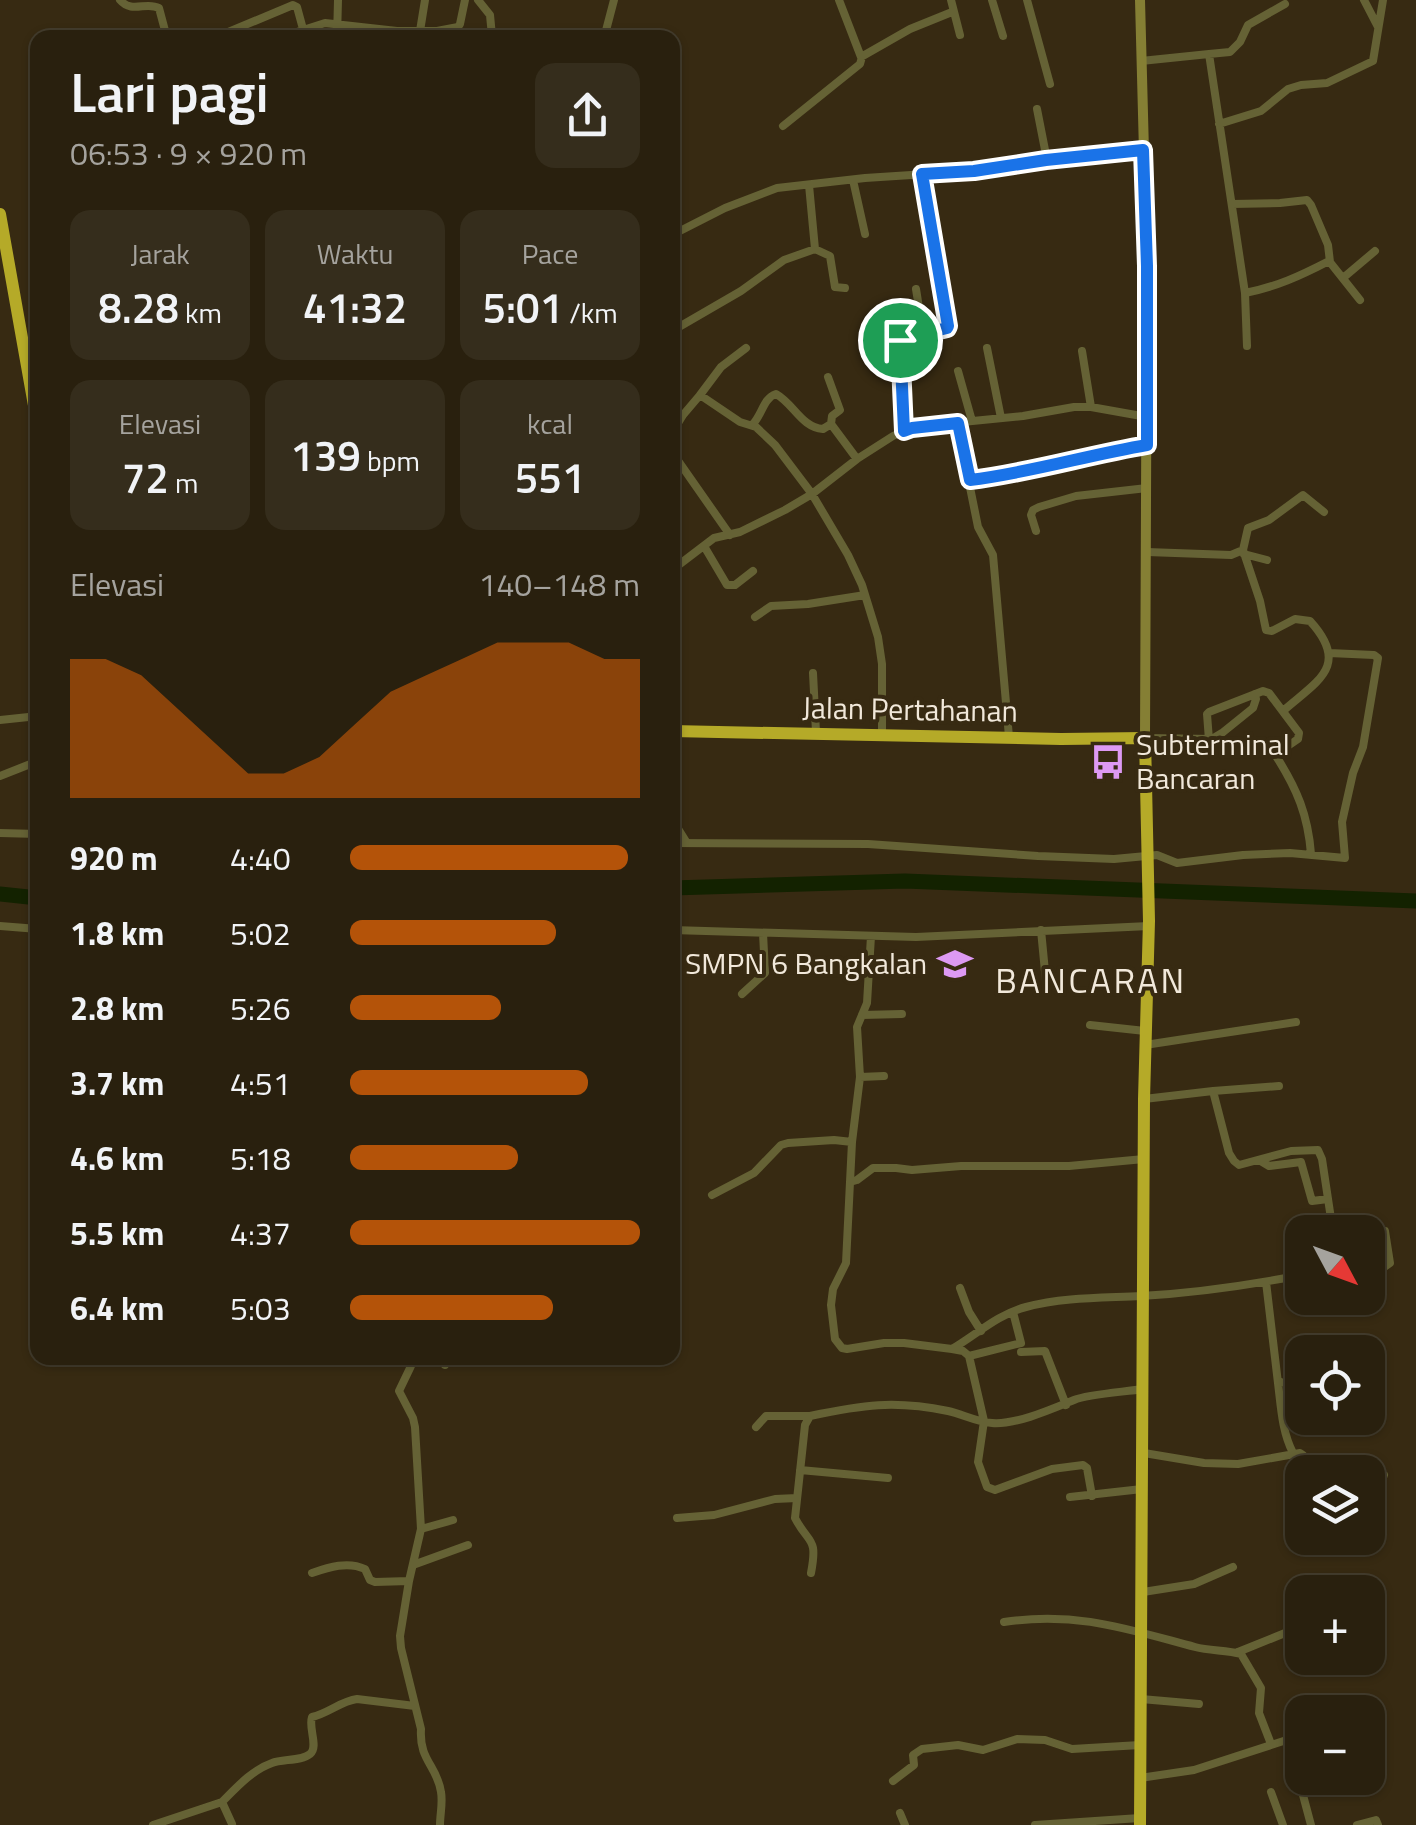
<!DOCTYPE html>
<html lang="id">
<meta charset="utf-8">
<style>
body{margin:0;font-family:"Titillium Web",sans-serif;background:#352d1c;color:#f1f3f6;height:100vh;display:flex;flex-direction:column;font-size:38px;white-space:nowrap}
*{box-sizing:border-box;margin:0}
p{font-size:32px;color:#a5a39e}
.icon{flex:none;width:55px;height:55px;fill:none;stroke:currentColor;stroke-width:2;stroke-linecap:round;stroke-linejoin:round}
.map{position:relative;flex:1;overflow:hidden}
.drawer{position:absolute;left:30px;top:30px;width:650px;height:1335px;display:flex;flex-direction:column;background:#29200e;border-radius:20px;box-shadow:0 2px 8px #0004,0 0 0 2px #453e2e}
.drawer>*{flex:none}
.needle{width:65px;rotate:131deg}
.controls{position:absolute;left:1285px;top:1215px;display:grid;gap:20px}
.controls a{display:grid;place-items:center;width:100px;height:100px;border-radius:20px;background:#29200e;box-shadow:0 2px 8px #0004,0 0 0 2px #453e2e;font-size:50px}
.pin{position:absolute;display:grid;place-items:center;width:85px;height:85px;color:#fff;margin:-42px;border:5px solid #fff;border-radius:50%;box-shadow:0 2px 10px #0007}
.round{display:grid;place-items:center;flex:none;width:105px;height:105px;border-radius:20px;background:#352d1c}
.overview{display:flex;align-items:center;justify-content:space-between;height:170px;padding:0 40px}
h1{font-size:55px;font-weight:600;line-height:75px}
.metrics{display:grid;grid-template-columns:repeat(3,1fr);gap:15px;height:170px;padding:10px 40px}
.metrics div{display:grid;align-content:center;border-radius:20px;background:#352d1c;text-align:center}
.metrics b{font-size:42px;font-weight:600}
.metrics small{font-size:28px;font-weight:400}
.metrics p{font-size:28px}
.chart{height:280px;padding:20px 40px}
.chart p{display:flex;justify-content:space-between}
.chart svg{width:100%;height:180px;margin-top:10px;fill:#b45309;opacity:.7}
ul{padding:0 40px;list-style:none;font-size:32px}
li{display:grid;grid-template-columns:160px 120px 1fr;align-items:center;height:75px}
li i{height:25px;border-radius:12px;background:#b45309}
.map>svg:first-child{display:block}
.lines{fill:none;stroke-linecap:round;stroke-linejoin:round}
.river{stroke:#132200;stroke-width:15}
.street{stroke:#656235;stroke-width:8}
.secondary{stroke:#857f34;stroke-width:10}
.highway{stroke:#b5aa28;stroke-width:12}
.route-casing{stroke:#fff;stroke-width:20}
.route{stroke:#1a73e8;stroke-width:12}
.labels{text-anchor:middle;stroke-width:8;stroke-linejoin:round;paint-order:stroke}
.street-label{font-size:30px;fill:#f1e8da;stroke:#372a12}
.poi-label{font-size:30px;fill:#f1e8da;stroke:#372a12;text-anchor:start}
.quarter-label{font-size:35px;letter-spacing:2.5px;fill:#f1e8da;stroke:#372a12}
</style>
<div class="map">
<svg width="1416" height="1825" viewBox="0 0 1416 1825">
<rect width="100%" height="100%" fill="#372a12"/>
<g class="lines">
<path class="river" d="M672,888L905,881L1416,901
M0,894L38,898"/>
<path class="street" d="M120,0C132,14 146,1 159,8L167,38
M478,0L490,15L492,36
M839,0L861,57L910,29L952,12
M951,0L960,35
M992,0L1003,36
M1027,0L1050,84
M1364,0L1378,27
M420,31L425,0
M214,38L293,5L297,7L303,29
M278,38L325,23L397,31H437L458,27L460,24L465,0
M337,38L338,0
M604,38L614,0
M1209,54L1230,52L1240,42L1248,25L1285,4
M1141,61L1209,54L1245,293L1247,346
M1037,109L1047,160
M1219,124L1261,111L1288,89L1301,85L1327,83L1373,61L1383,0
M783,126L860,64L862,57
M853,180L865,234
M809,185L815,249
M1232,204L1280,203L1307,200L1311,205L1328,245L1330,262
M672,235L725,208L777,188L865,178L973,171L1047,160L1143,151
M1343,278L1375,251
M916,289L923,333
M1245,293C1276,287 1300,276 1329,261L1360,300
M672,331L741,291L784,260L815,249L830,256L835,287L845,288
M987,348L1001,418
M1082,351L1091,407
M958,371L972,421
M700,395L721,367L746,348
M957,423L978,527L993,555L1009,737
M831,424L857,459
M752,425C762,416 763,398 776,394C794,404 801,427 823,429L831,424L832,416L840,410L828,377
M904,431L899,342L903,339L947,328L948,325L922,174
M672,433L683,415L700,395L740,422L756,427L775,445L812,494L848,555L862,585L878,637L882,664V734
M672,452L730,535
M970,481C1029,473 1088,455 1147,445
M1036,531L1031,515L1033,510L1039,507L1076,496L1147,488
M704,546L727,585H735L753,571
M1243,550L1260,601L1266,630L1272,631L1295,619L1310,621C1351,666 1317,681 1283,711
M1147,552L1231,555L1243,550L1248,528L1269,520L1303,495L1324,512
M1244,554L1267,560
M672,570L714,538L740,532L785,510L812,494L857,459L893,436L912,427L1023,416L1074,407H1091L1147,417
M755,617L771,606L808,604L865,595
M813,673L816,732
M0,720L38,716
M1145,738L1212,739L1222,733L1253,708L1256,699L1255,694
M1209,740L1207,714L1209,712L1263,691L1269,693L1299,733L1298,739L1276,754V756C1297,789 1308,815 1311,854
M0,776L38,761
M672,819L687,843
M0,833L38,834
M672,843L868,844L1038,856L1114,859L1157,855L1177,863L1243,855L1290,853L1345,858L1342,822L1353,773L1363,747L1378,658L1374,655L1329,653
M0,926L38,929
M672,930L916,937L1149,926
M1041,930L1046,982
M871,936L867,1003L857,1027L860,1077L884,1076
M742,994L765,973L763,933
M862,1015L902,1014
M1090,1025L1145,1031
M1145,1045L1296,1022
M860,1077L852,1142L850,1182L857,1180L873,1168H896L912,1170L961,1166H1069L1144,1159
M1213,1091L1279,1086
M1144,1099L1213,1091L1229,1153L1234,1161L1239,1165L1291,1151L1318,1150L1322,1159L1333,1232
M1259,1160L1269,1166L1301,1162L1312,1201L1328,1199
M850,1182L846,1263L833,1289L831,1305L835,1339L842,1348L847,1349L884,1343H904L952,1349C976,1335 998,1314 1026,1307C1063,1297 1103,1298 1141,1296C1195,1293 1250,1285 1302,1275
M712,1195L754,1173L781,1145L788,1143L834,1140L852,1142
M1368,1269L1383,1268L1390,1263L1385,1231
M1266,1282L1278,1383L1302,1380
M960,1288L969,1312L981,1331
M952,1349L963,1351L969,1356L984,1421L978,1462L987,1487L995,1490L1052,1469L1083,1465L1087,1468L1092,1496
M1021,1352L1045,1351L1066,1405
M1340,1352L1368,1342
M969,1356L1021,1343L1013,1312
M409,1358L411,1366L399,1391L413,1418L415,1427L421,1529L409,1581L400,1636L401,1648L421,1729C419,1761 437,1765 441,1792C443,1803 440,1814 440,1825
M445,1365L446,1358
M1278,1383C1281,1407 1282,1432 1293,1453
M756,1427L766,1416H810
M1144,1453L1204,1463L1238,1464L1300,1453L1303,1455L1310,1472
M800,1470L888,1478
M1368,1493L1378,1490L1384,1475
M1070,1497L1142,1489
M677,1518L714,1515L775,1499L797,1498
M421,1529L453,1520
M413,1565L468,1545
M312,1573C329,1567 348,1561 365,1569L370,1580L375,1582L409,1581
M811,1573C818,1536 809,1545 795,1518L805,1425L810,1416C862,1405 894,1400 948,1411C962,1414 977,1422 992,1423C1016,1425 1052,1409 1074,1400C1089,1394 1124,1392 1143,1389
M1143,1592L1194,1584L1233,1567
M1004,1622C1076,1611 1127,1629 1195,1647C1210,1651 1226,1650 1241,1654L1261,1688L1259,1713L1271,1744
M1238,1652L1285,1633
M1141,1699L1199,1704
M1288,1739L1311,1825
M1140,1778L1194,1770L1302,1735
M893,1781L914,1765L913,1755L922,1749L958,1745L983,1750L1017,1739L1045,1740L1072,1749L1140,1745
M1271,1792L1283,1825
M900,1813L905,1825
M232,1824L222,1802C236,1788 252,1770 272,1763C282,1759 302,1761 310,1754C319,1747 308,1728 312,1717C329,1713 341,1701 357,1699L415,1706
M153,1825L222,1802
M1035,1825L1140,1818
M1357,1825L1376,1820L1378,1825"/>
<path class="secondary" d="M1140,0L1147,266L1145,738"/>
<path class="highway" d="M0,214L38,428
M672,731L1061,739L1145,738L1149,921L1144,1099L1140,1825"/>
</g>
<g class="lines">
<defs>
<path id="route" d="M1143,150L1147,266V445C1088,455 1029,473 970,480L958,423L912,428L904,431L900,342L902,339L947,328L948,326L922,174L974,171L1046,160Z"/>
</defs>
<use href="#route" class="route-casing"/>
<use href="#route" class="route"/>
</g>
<defs>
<symbol id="bus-bare" viewBox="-9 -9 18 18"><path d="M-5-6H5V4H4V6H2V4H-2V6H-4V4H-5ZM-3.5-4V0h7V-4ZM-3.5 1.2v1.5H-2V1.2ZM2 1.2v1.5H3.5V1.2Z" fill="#dd99f3" stroke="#372a12" stroke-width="2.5" paint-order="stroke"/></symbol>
<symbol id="school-bare" viewBox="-9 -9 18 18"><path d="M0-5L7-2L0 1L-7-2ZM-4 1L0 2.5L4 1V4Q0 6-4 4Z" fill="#dd99f3" stroke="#372a12" stroke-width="2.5" paint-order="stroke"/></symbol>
</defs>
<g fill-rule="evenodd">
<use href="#bus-bare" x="1083" y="737" width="50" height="50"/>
<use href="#school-bare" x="930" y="939" width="50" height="50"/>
</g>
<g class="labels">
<g class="street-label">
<text transform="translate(910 710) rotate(1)" y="10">Jalan Pertahanan</text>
</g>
<g class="poi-label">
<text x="1136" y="755">Subterminal<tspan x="1136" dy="34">Bancaran</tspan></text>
<text x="927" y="974" text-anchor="end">SMPN 6 Bangkalan</text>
</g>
<g class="quarter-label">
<text x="1091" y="993">BANCARAN</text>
</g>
</g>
</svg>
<div class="controls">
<a><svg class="needle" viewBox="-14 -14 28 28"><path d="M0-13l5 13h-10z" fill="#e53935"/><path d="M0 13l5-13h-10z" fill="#a5a39e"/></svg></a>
<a><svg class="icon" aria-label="locate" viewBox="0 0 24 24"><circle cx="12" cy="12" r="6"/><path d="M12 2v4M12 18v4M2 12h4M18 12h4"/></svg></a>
<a><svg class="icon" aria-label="layers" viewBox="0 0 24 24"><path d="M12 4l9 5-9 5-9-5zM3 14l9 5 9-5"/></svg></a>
<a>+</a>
<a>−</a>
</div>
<div class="pin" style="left:900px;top:340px;background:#1e9e55"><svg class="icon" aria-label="arrive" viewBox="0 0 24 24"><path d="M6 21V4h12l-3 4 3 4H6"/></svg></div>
<section class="drawer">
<div class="overview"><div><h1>Lari pagi</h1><p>06:53 · 9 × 920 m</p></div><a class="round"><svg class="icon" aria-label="share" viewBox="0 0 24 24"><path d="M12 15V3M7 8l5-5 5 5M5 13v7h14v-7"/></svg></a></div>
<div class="metrics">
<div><p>Jarak</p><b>8.28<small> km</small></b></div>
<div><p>Waktu</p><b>41:32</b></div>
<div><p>Pace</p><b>5:01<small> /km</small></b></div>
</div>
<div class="metrics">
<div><p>Elevasi</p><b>72<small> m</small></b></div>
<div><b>139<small> bpm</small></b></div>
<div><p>kcal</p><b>551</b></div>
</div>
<div class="chart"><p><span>Elevasi</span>140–148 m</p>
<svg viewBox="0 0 160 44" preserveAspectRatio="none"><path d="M0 44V10L10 10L20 14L30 22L40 30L50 38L60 38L70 34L80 26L90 18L100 14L110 10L120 6L130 6L140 6L150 10L160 10V44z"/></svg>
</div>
<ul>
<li><b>920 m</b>4:40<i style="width:96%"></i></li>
<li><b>1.8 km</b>5:02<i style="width:71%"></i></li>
<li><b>2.8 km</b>5:26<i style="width:52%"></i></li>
<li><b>3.7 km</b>4:51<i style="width:82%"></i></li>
<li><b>4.6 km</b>5:18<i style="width:58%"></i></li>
<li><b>5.5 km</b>4:37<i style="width:100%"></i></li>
<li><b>6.4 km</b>5:03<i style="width:70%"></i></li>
</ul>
</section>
</div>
